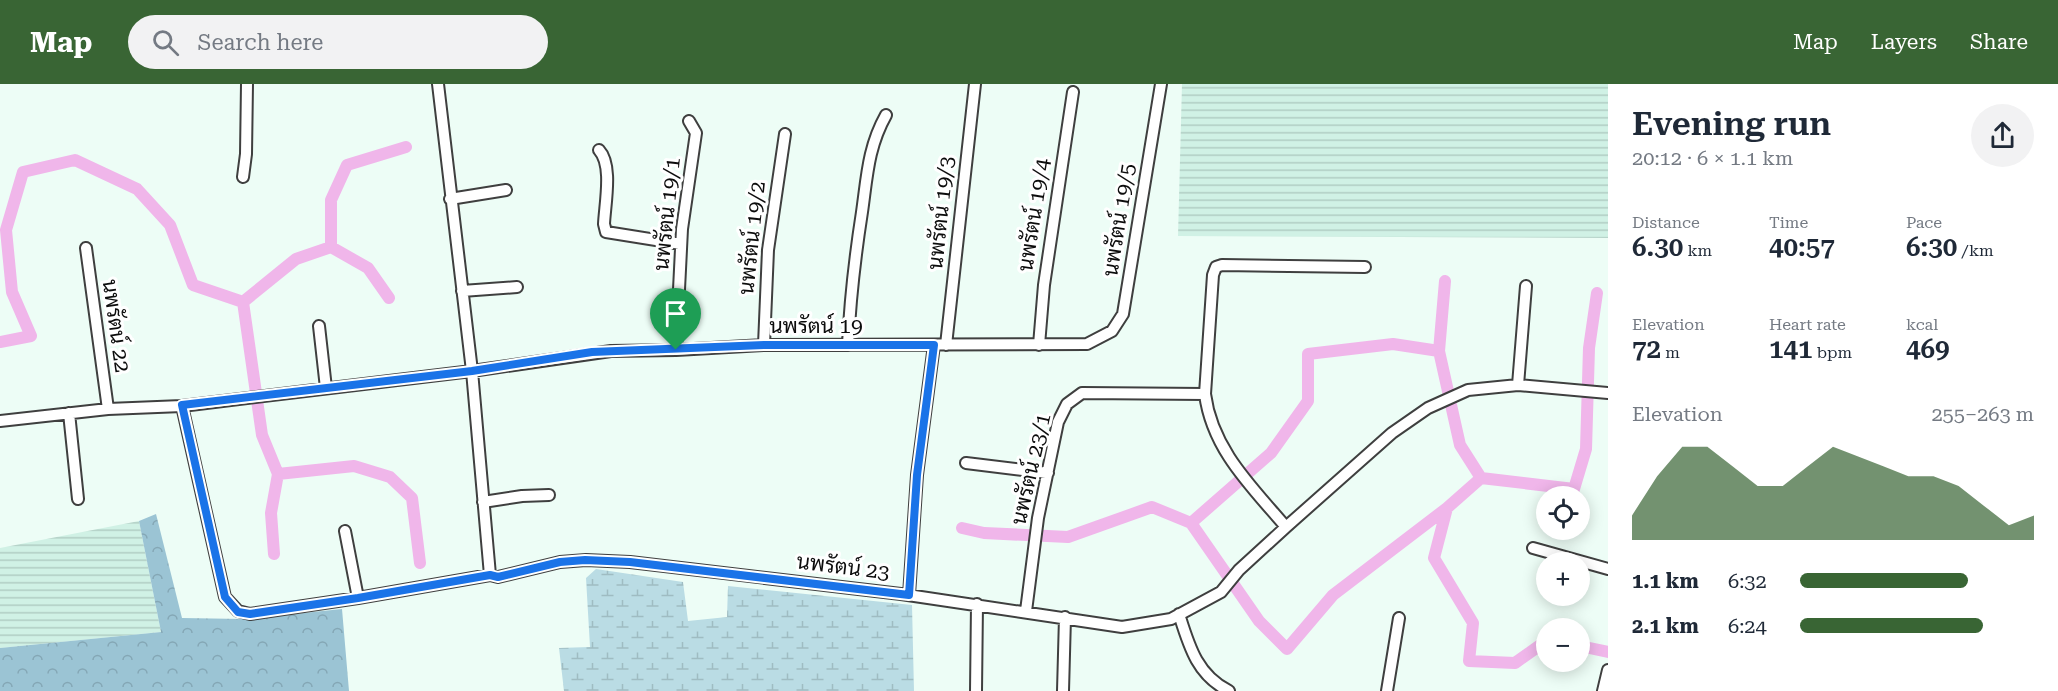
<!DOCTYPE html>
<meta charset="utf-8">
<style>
body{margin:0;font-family:"Roboto Serif",Sarabun,serif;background:#f2f2f3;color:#1f2937;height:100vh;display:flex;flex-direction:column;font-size:22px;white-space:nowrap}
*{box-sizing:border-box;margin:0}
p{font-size:20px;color:#747a83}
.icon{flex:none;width:33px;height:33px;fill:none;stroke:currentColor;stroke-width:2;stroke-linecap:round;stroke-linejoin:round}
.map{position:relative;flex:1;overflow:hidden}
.side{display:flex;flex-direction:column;background:#fff;width:450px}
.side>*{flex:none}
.fabs{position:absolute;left:1536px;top:402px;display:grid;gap:12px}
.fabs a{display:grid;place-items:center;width:54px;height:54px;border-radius:50%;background:#fff;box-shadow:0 3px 15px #0003;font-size:30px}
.pin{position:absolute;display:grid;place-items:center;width:51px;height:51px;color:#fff;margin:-62px -26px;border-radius:50% 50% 50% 0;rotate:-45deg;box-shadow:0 0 6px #0007}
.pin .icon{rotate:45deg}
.round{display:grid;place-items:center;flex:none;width:63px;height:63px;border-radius:32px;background:#f2f2f3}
.head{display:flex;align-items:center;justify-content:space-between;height:102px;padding:0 24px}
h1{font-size:33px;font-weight:600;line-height:45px}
.figures{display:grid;grid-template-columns:repeat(3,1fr);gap:9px;height:102px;padding:6px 24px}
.figures div{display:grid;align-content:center}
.figures b{font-size:26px;font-weight:600}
.figures small{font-size:16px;font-weight:400}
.figures p{font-size:16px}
.chart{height:168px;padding:12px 24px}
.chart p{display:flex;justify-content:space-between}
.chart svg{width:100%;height:108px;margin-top:6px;fill:#396534;opacity:.7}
ul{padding:0 24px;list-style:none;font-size:20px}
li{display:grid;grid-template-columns:96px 72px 1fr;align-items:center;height:45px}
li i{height:15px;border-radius:8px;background:#396534}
header{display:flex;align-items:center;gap:36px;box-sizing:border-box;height:84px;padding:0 30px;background:#396534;color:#fff}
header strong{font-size:28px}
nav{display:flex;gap:33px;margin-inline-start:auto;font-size:21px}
.search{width:420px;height:54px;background:#f2f2f3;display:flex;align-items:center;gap:15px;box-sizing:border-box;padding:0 21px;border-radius:33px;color:#747a83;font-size:22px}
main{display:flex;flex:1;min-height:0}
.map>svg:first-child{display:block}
.farmland{fill:url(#farmland-rules)}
.forest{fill:url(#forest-crowns)}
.wetland{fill:url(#wetland-marsh)}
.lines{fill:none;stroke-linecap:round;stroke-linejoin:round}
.canal{stroke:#f0b6ea;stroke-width:12}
.minor-casing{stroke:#3f3f3f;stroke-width:14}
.minor{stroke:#fff;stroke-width:10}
.route-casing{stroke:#fff;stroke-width:12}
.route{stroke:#1a73e8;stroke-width:8}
.labels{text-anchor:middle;stroke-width:6;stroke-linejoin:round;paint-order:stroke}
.street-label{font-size:21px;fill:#0c0c0c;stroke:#fff}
</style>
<header>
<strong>Map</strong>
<div class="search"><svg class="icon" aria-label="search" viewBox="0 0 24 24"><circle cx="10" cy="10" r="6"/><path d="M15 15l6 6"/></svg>Search here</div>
<nav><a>Map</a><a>Layers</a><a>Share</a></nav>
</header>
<main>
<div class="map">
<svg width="1608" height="607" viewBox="0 0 1608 607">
<defs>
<pattern id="farmland-rules" width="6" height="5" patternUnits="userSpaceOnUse" patternTransform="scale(1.5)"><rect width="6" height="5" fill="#d0f1e5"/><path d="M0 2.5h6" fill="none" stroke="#b1cdc3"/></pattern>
<pattern id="forest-crowns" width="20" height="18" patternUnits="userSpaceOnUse" patternTransform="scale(1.5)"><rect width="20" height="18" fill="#9bc4d4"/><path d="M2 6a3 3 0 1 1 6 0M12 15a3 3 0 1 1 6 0" fill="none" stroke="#84a7b5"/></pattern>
<pattern id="wetland-marsh" width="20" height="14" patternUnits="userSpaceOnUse" patternTransform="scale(1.5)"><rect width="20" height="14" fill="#badce4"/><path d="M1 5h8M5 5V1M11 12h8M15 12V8" fill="none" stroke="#9fbcc2"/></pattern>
</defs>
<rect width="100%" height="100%" fill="#edfdf6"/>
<path class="farmland" d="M1182,0H1608V154L1178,152Z
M139,437L161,548L0,564V464Z"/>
<path class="forest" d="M156,430L182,534L243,535L342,525L349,607H0V564L161,548L139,437Z"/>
<path class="wetland" d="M596,485L683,498L688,537L727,533L728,502L912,521L914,607H564L559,564L590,563L586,494Z"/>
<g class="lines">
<path class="canal" d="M331,163V116L347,81L406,63
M243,218L262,351L278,390L354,382L390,393L412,414L420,479
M0,258L31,252L12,208L6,146L23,88L75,76L137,105L170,141L193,201L243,218L296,175L331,163L368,184L389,214
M1439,267L1460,361L1481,394
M1191,439L1271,369L1308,317V270L1393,260L1439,267L1445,197
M962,444L984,449L1068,453L1152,423L1191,439L1259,537L1287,565L1333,511L1447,424
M274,470L271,429L278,390
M1546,557L1515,579L1469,577L1473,539L1434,474L1447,424L1481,394L1574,405L1586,365L1589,264L1597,209
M1580,562L1608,568"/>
<defs>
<path id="minor" d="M438,0L472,287L490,491
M599,66C613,81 605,119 604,140L606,148L681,160
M243,93L246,70L247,0
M450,115L506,106
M86,164L108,325
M462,207L517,203
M319,242L326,304
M764,261L768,166L785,50
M848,261C850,216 855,173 862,128C867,93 868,63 886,31
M946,261L975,0
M1039,261L1044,201L1073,8
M676,266L682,145L696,49L689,37
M1518,301L1526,202
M182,322L225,513L238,527L250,530L358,514L490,491L498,493L560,478L586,476L630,478L901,510L1122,543L1171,535L1221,508L1239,486L1286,443L1392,349L1428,324L1468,306L1518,301L1608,309
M69,329L78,415
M0,337L108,325L182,322L472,287L611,267L676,266L764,261L1087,260L1112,247L1123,230L1161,0
M966,379L1048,389
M483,418L522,412L549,411
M1286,443C1251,402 1212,365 1205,310L1213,191L1216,183L1222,181L1365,183
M345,447L358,514
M1533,464L1608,485
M909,511L917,391L934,261
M1026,527L1038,434L1058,338L1067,320L1082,309L1205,310
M1179,530C1189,562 1197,591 1229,607
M976,607L977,520
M1063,607L1065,533
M1387,607L1399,534
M1603,607L1608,586"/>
</defs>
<use href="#minor" class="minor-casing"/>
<use href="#minor" class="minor"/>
</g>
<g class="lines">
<defs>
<path id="route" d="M764,261H934L917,391L909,511L630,478L585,476L560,478L498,493L490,491L358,514L250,530L238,528L225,513L182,321L472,287L592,268Z"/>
</defs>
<use href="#route" class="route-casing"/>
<use href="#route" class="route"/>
</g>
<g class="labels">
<g class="street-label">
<text transform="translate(941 129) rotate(-84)" y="7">นพรัตน์ 19/3</text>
<text transform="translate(667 130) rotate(-84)" y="7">นพรัตน์ 19/1</text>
<text transform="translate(1034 131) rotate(-81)" y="7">นพรัตน์ 19/4</text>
<text transform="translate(1119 136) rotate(-81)" y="7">นพรัตน์ 19/5</text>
<text transform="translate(752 154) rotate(-84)" y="7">นพรัตน์ 19/2</text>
<text transform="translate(116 242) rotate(82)" y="7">นพรัตน์ 22</text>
<text x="816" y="249">นพรัตน์ 19</text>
<text transform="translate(1031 385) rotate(-77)" y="7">นพรัตน์ 23/1</text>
<text transform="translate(843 483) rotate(7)" y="7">นพรัตน์ 23</text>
</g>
</g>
</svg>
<div class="fabs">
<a><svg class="icon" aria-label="locate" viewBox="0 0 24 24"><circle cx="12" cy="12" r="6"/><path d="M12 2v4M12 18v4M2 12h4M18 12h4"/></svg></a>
<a>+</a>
<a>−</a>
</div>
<div class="pin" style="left:676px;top:266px;background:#1e9e55"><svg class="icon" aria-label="arrive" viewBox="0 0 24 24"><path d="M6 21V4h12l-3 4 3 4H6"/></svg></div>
</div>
<section class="side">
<div class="head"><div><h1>Evening run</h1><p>20:12 · 6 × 1.1 km</p></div><a class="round"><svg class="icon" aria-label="share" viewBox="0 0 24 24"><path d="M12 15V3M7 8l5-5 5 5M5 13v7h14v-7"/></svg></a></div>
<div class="figures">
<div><p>Distance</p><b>6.30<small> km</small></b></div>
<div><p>Time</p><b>40:57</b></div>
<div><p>Pace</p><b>6:30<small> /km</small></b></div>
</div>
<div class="figures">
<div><p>Elevation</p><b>72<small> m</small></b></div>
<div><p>Heart rate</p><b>141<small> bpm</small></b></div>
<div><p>kcal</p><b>469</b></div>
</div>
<div class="chart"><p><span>Elevation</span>255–263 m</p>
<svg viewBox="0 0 160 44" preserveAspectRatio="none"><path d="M0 44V34L10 18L20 6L30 6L40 14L50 22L60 22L70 14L80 6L90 10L100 14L110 18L120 18L130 22L140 30L150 38L160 34V44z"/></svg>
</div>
<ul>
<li><b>1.1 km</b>6:32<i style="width:72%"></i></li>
<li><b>2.1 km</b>6:24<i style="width:78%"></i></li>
</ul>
</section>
</main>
